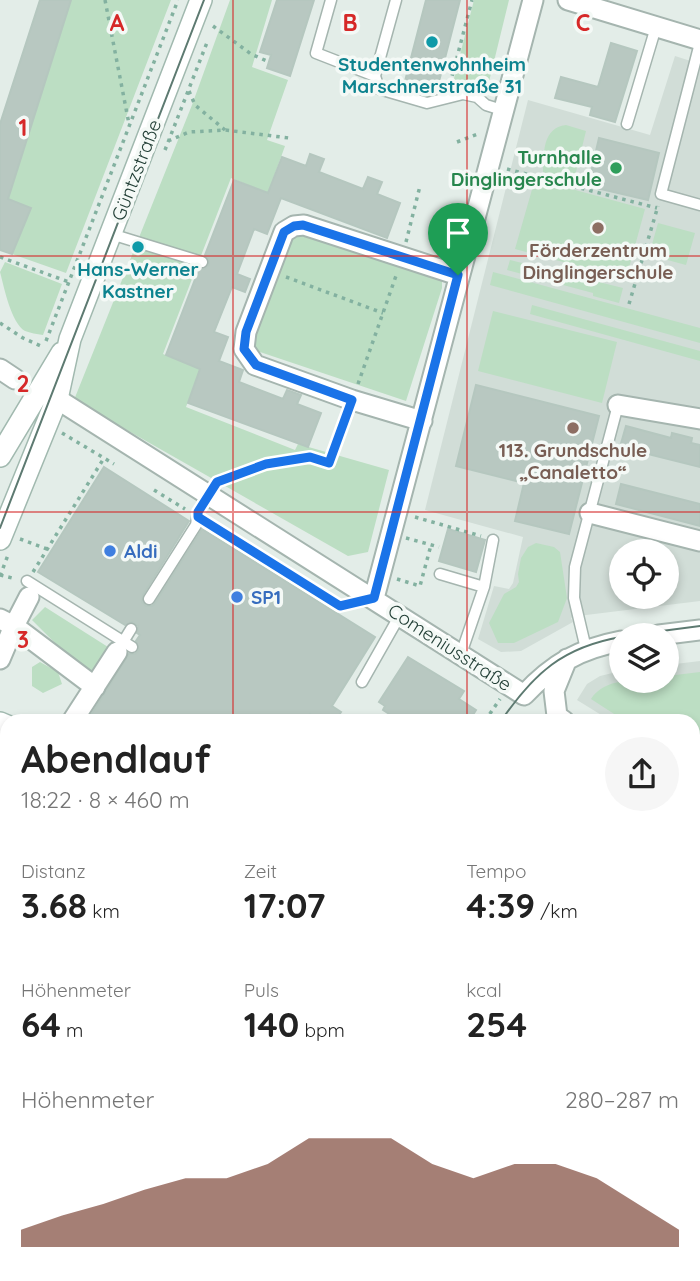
<!DOCTYPE html>
<html lang="de">
<meta charset="utf-8">
<style>
body{margin:0;font-family:Quicksand,sans-serif;background:#f6f6f6;color:#222;height:100vh;display:flex;flex-direction:column;font-size:26px;white-space:nowrap}
*{box-sizing:border-box;margin:0}
p{font-size:23px;color:#767676}
.icon{flex:none;width:38px;height:38px;fill:none;stroke:currentColor;stroke-width:2;stroke-linecap:round;stroke-linejoin:round}
.map{position:relative;flex:1;overflow:hidden}
.side{position:absolute;left:0px;top:714px;width:700px;height:567px;display:flex;flex-direction:column;background:#fff;border-radius:21px 21px 0 0;box-shadow:0 4px 10px #0003}
.side>*{flex:none}
.fabs{position:absolute;left:609px;top:539px;display:grid;gap:14px}
.fabs a{display:grid;place-items:center;width:70px;height:70px;border-radius:50%;background:#fff;box-shadow:0 4px 10px #0003;font-size:35px}
.pin{position:absolute;display:grid;place-items:center;width:60px;height:60px;color:#fff;margin:-72px -30px;border-radius:50% 50% 50% 0;rotate:-45deg;box-shadow:0 0 7px #0007}
.pin .icon{rotate:45deg}
.round{display:grid;place-items:center;flex:none;width:74px;height:74px;border-radius:37px;background:#f6f6f6}
.overview{display:flex;align-items:center;justify-content:space-between;height:119px;padding:0 21px}
h1{font-size:38px;font-weight:700;line-height:52px}
.figures{display:grid;grid-template-columns:repeat(3,1fr);gap:10px;height:119px;padding:7px 21px}
.figures div{display:grid;align-content:center}
.figures b{font-size:35px;font-weight:700}
.figures small{font-size:19px;font-weight:400}
.figures p{font-size:19px}
.chart{height:196px;padding:14px 21px}
.chart p{display:flex;justify-content:space-between}
.chart svg{width:100%;height:126px;margin-top:7px;fill:#80493c;opacity:.7}
.map>svg:first-child{display:block}
.built{fill:#d1ddd7;fill-rule:evenodd}
.green{fill:#bcdec3}
.building{fill:#b8c8c1;stroke:#b5c7bf;stroke-width:2}
.lines{fill:none;stroke-linecap:round;stroke-linejoin:round}
.lane-casing{stroke:#a5b5af;stroke-width:13}
.street-casing{stroke:#a5b5af;stroke-width:23}
.secondary-casing{stroke:#a1b9af;stroke-width:24}
.path{stroke:#83b1a0;stroke-width:3.5;stroke-dasharray:3.5 5;stroke-linecap:butt}
.lane{stroke:#fff;stroke-width:10}
.street{stroke:#fff;stroke-width:19}
.secondary{stroke:#fff;stroke-width:21}
.tram{stroke:#5d7a71;stroke-width:2}
.route-casing{stroke:#fff;stroke-width:14}
.route{stroke:#1a73e8;stroke-width:9}
.grid{fill:none;stroke:#d62828;stroke-width:2;stroke-opacity:0.55}
.culture-dot{fill:#0f9aa8;stroke:#f4f9f6;stroke-width:2.5}
.leisure-dot{fill:#2e9e5b;stroke:#f4f9f6;stroke-width:2.5}
.education-dot{fill:#8d6e63;stroke:#f4f9f6;stroke-width:2.5}
.shop-dot{fill:#3f7fe0;stroke:#f4f9f6;stroke-width:2.5}
.labels{text-anchor:middle;stroke-width:7;stroke-linejoin:round;paint-order:stroke}
.culture-label{font-size:19px;font-weight:bold;fill:#0d838f;stroke:#f4f9f6}
.leisure-label{font-size:19px;font-weight:bold;fill:#27864d;stroke:#f4f9f6;text-anchor:end}
.street-label{font-size:19px;fill:#223f36;stroke:#f4f9f6}
.education-label{font-size:19px;font-weight:bold;fill:#785e54;stroke:#f4f9f6}
.shop-label{font-size:19px;font-weight:bold;fill:#366cbe;stroke:#f4f9f6;text-anchor:start}
.grid-label{font-size:23px;text-anchor:middle;font-weight:bold;fill:#d62828;stroke:#f4f9f6;stroke-width:7;stroke-linejoin:round;paint-order:stroke}
</style>
<div class="map">
<svg width="700" height="1281" viewBox="0 0 700 1281">
<rect width="100%" height="100%" fill="#e3ede8"/>
<path class="built" d="M675,56L700,64V601L578,616L571,618L573,622L521,651L501,652L478,639L494,586L509,589L513,583L523,537L425,510L528,100L650,135ZM621,551H667V597H621Z
M700,661V777L693,773V721H611L577,700L587,684L600,676L621,671V681H667V665Z
M7,879V1274H511L506,1281H0V890Z"/>
<path class="green" d="M71,0H171L66,273L12,254L30,208L8,199Z
M230,0H272L252,67L288,80L267,140L285,146L268,193L231,178L163,354L200,369L186,407L295,450L298,444L389,470L368,552L348,556L74,400L192,105Z
M474,0H509L486,94C474,85 465,85 451,90Z
M566,125L586,131L574,180L543,172C544,153 542,128 566,125Z
M535,179L645,209L626,279L515,249Z
M658,223L695,233L686,265L649,255Z
M301,230L442,281V288L406,401L251,349L290,235Z
M510,260L623,288L619,303L593,296V293L507,270Z
M5,262L62,284L43,335C37,334 30,333 25,331C11,323 4,287 0,272Z
M493,272L700,328V343L490,285Z
M532,305L700,351V361L530,314Z
M493,311L617,342L602,403L478,371Z
M536,543L554,547L560,552L567,598L558,622L514,643H498L489,623L504,594L516,587L519,582L518,574L521,558L528,547Z
M45,607L108,647L93,672L62,650L32,620Z
M40,662L58,672L62,684L43,693L32,686V667Z
M700,672V770L693,766V721H625L591,699C607,675 642,681 667,681V676Z
M693,948L700,953V1100L693,1096Z
M511,1274H693L700,1278V1281H506Z"/>
<path class="building" d="M40,0H71L8,199L31,208L12,254L0,250V124Z
M277,0H314L290,76L267,68L271,55L260,52Z
M426,0H460L436,93L404,85Z
M611,43L637,51L615,122L590,115L592,107L555,98L561,77L598,87Z
M599,138L659,153L648,200L588,186Z
M310,154L324,159L319,172L363,189L368,177L382,182L377,194L400,203L387,238L281,198L267,234L254,229L237,274L250,279L245,292L232,287L214,332L228,337L219,361L243,370L239,382L283,399L287,390L301,395L297,404L321,413L308,447L188,403L200,369L166,355L199,269H204L209,265V260L205,255L234,180L268,193L282,157L306,166Z
M476,385L599,416L569,534L515,521L524,483L456,466Z
M626,426L671,438L672,433L692,438L691,443L700,445V467L620,447Z
M104,467L189,521L143,595L142,602L146,606H152L155,603L202,529L375,637L332,706L341,712L335,721H321L310,714L306,721H101L91,715L129,654H135L139,650L136,641L140,635L137,633L138,626L132,622L125,625L38,572Z
M621,484L700,504V526L616,504Z
M448,529L485,540L476,572L439,561Z
M408,657L464,691L459,699L476,710L469,721H400L383,710L385,706L379,702Z"/>
<g class="lines">
<defs>
<path id="lane" d="M331,0L316,53L375,76
M396,0L375,76L379,89L427,103L463,94L477,97L486,105L502,110
M700,43L661,194L700,205
M627,124L656,27
M111,234L202,262
M440,574L484,587
M27,581L132,647
M149,599L196,525L198,512L209,494
M123,642L131,629
M586,649L574,598L575,567L618,405
M461,654L484,587L493,540
M362,682L400,615"/>
<path id="street" d="M568,0L700,40
M0,369L15,379
M57,399L524,695C553,664 579,649 621,641
M618,405L700,419
M422,421L352,400L255,365L244,349L246,332L284,232L294,226L304,225L458,275
M590,513L700,541
M374,598L533,0
M0,619L14,626L29,597
M659,635L700,630
M0,659L14,626L95,687
M73,720L117,652
M564,721L557,716L554,691L567,659
M693,804L700,808
M0,874L7,863"/>
<path id="secondary" d="M0,456L62,353
M0,539L57,399L70,339L201,0
M0,723L7,726
M0,808L7,811
M693,1135L700,1140
M693,1237L700,1241"/>
</defs>
<use href="#lane" class="lane-casing"/>
<use href="#street" class="street-casing"/>
<use href="#secondary" class="secondary-casing"/>
<path class="path" d="M105,0L129,124
M213,26L251,54L269,62
M450,84L472,0
M189,91L195,105L225,130
M168,141L189,132L225,130L289,138
M457,142L478,134
M165,150L208,40
M507,169L657,208
M406,242L420,186
M0,257L69,282
M286,277L383,313
M629,304L658,206
M0,323L23,338L43,347
M46,341L178,0
M358,384L397,273
M62,433L114,464
M219,481L266,464L310,457L329,463L347,415
M154,490L185,509
M415,517L481,536
M209,524L340,606L346,605
M406,538L439,547
M20,539L47,549
M33,572L104,458
M0,575L16,579
M0,576L8,555
M397,579L420,586L431,545
M489,716L496,720
M485,721L500,699
M693,925L700,929
M693,989L700,994
M693,1081L700,1070
M670,1274L685,1281
M512,1281L516,1274
M609,1281L614,1274
M652,1281L658,1280L662,1274"/>
<use href="#lane" class="lane"/>
<use href="#street" class="street"/>
<use href="#secondary" class="secondary"/>
<path class="tram" d="M0,528L204,0
M631,635L700,626
M501,721C534,673 563,647 621,637
M0,758L7,761
M0,783L7,786
M693,1151L700,1155
M693,1185L700,1189"/>
</g>
<g class="lines">
<defs>
<path id="route" d="M303,225L458,275L374,598L340,606L198,517V512L217,482L266,464L310,457L329,463L352,400L256,365L244,349L246,332L284,232L294,226Z"/>
</defs>
<use href="#route" class="route-casing"/>
<use href="#route" class="route"/>
</g>
<path class="grid" d="M233,0V721M467,0V721M0,256H700M0,512H700M0,769H7M693,769H700M0,1025H7M693,1025H700M233,1274V1281M467,1274V1281"/>
<g class="culture-dot">
<circle cx="432" cy="42" r="7"/>
<circle cx="138" cy="247" r="7"/>
</g>
<circle class="leisure-dot" cx="616" cy="168" r="7"/>
<g class="education-dot">
<circle cx="598" cy="228" r="7"/>
<circle cx="573" cy="428" r="7"/>
</g>
<g class="shop-dot">
<circle cx="110" cy="551" r="7"/>
<circle cx="237" cy="597" r="7"/>
</g>
<g class="labels">
<g class="culture-label">
<text x="432" y="71">Studentenwohnheim<tspan x="432" dy="22">Marschnerstraße 31</tspan></text>
<text x="138" y="276">Hans-Werner<tspan x="138" dy="22">Kastner</tspan></text>
</g>
<g class="leisure-label">
<text x="602" y="164">Turnhalle<tspan x="602" dy="22">Dinglingerschule</tspan></text>
</g>
<g class="street-label">
<text transform="translate(136 170) rotate(-69)" y="7">Güntzstraße</text>
<text transform="translate(450 647) rotate(33)" y="7">Comeniusstraße</text>
</g>
<g class="education-label">
<text x="598" y="257">Förderzentrum<tspan x="598" dy="22">Dinglingerschule</tspan></text>
<text x="573" y="457">113. Grundschule<tspan x="573" dy="22">„Canaletto“</tspan></text>
</g>
<g class="shop-label">
<text x="124" y="558">Aldi</text>
<text x="251" y="604">SP1</text>
</g>
</g>
<g class="grid-label">
<text x="117" y="31">A</text>
<text x="350" y="31">B</text>
<text x="583" y="31">C</text>
<text x="23" y="136">1</text>
<text x="23" y="392">2</text>
<text x="23" y="648">3</text>
</g>
</svg>
<div class="fabs">
<a><svg class="icon" aria-label="locate" viewBox="0 0 24 24"><circle cx="12" cy="12" r="6"/><path d="M12 2v4M12 18v4M2 12h4M18 12h4"/></svg></a>
<a><svg class="icon" aria-label="layers" viewBox="0 0 24 24"><path d="M12 4l9 5-9 5-9-5zM3 14l9 5 9-5"/></svg></a>
</div>
<div class="pin" style="left:458px;top:275px;background:#1e9e55"><svg class="icon" aria-label="arrive" viewBox="0 0 24 24"><path d="M6 21V4h12l-3 4 3 4H6"/></svg></div>
<section class="side">
<div class="overview"><div><h1>Abendlauf</h1><p>18:22 · 8 × 460 m</p></div><a class="round"><svg class="icon" aria-label="share" viewBox="0 0 24 24"><path d="M12 15V3M7 8l5-5 5 5M5 13v7h14v-7"/></svg></a></div>
<div class="figures">
<div><p>Distanz</p><b>3.68<small> km</small></b></div>
<div><p>Zeit</p><b>17:07</b></div>
<div><p>Tempo</p><b>4:39<small> /km</small></b></div>
</div>
<div class="figures">
<div><p>Höhenmeter</p><b>64<small> m</small></b></div>
<div><p>Puls</p><b>140<small> bpm</small></b></div>
<div><p>kcal</p><b>254</b></div>
</div>
<div class="chart"><p><span>Höhenmeter</span>280–287 m</p>
<svg viewBox="0 0 160 44" preserveAspectRatio="none"><path d="M0 44V38L10 33L20 29L30 24L40 20L50 20L60 15L70 6L80 6L90 6L100 15L110 20L120 15L130 15L140 20L150 29L160 38V44z"/></svg>
</div>
</section>
</div>
